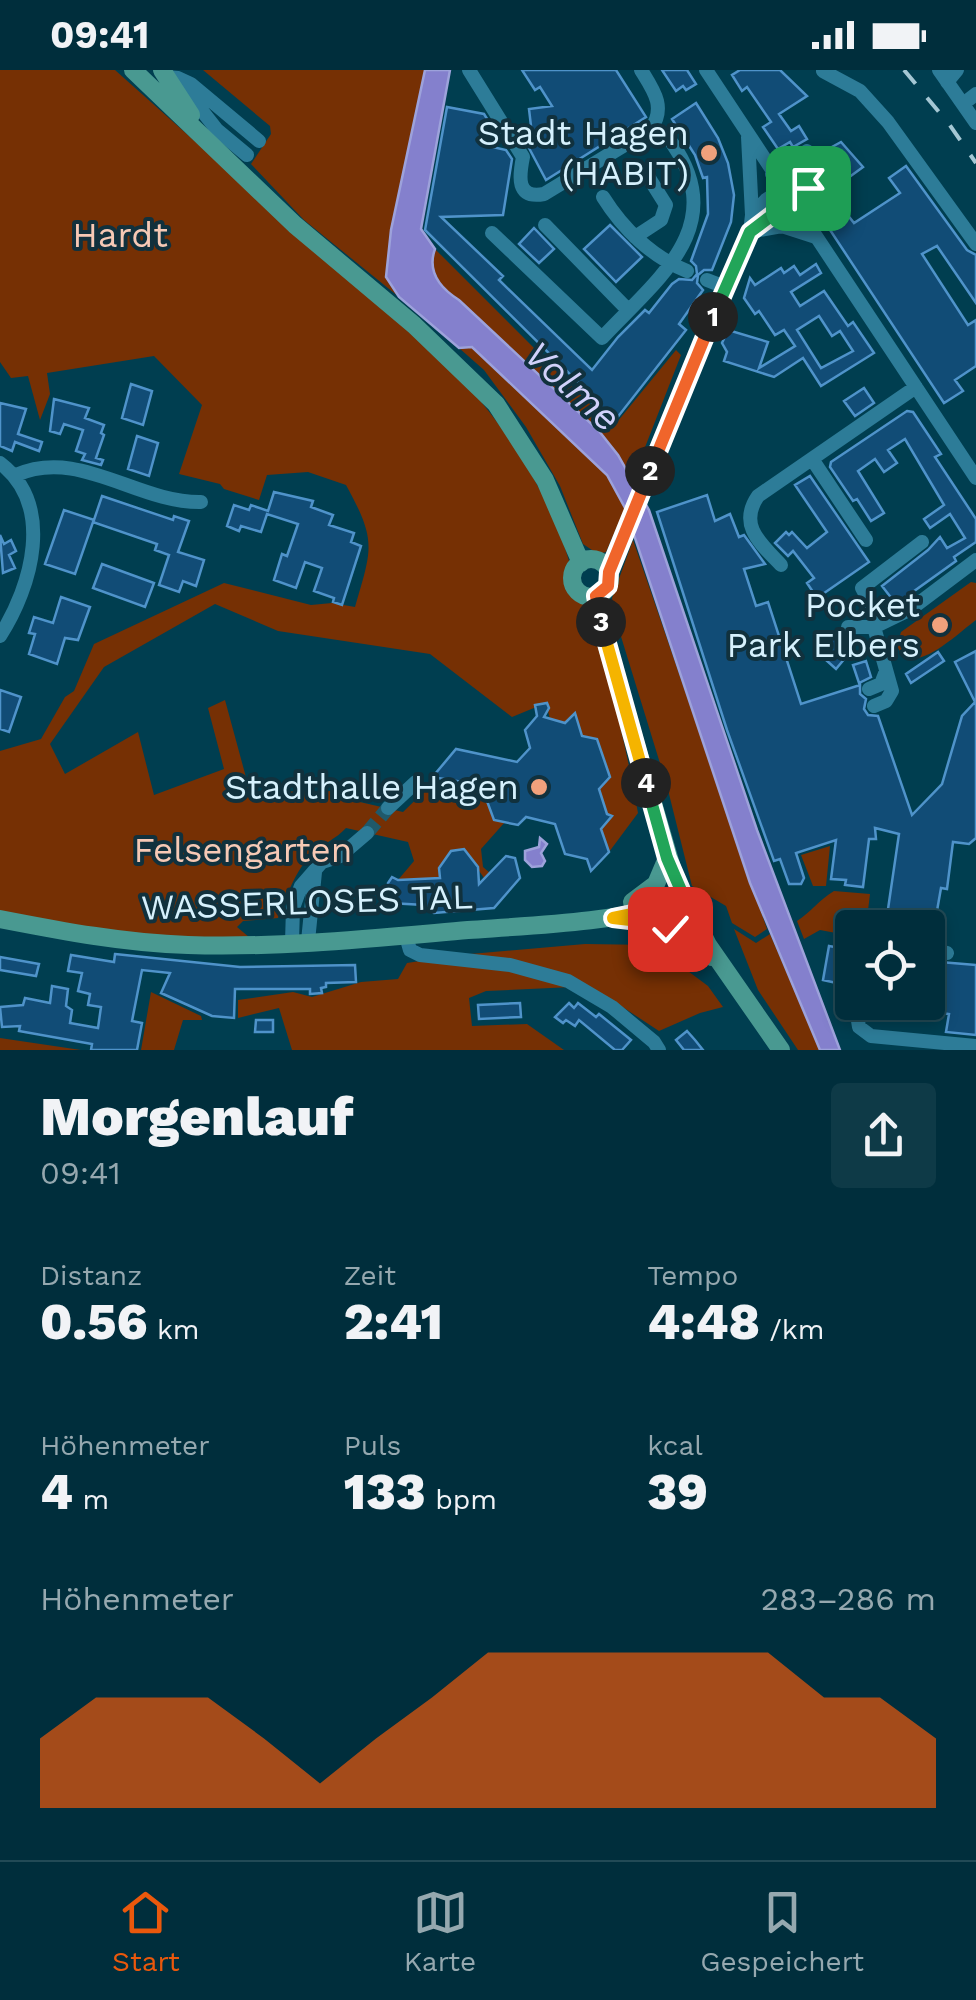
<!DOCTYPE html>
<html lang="de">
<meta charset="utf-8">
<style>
body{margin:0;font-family:"Work Sans",sans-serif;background:#0e3a47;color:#f1f3f6;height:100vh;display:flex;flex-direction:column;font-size:38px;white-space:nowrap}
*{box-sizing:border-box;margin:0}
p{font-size:32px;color:#95a8af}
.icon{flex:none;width:55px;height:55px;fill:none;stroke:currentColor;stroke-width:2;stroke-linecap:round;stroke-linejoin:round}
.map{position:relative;height:980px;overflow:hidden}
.side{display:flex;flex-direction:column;background:#002e3c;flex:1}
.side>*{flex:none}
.controls{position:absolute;left:835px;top:840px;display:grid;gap:20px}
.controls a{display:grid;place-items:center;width:110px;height:110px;border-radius:10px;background:#002e3c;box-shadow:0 5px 15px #0003,0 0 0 2px #224a56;font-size:50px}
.pin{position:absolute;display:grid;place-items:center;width:85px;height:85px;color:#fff;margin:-42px;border-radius:20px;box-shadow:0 5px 15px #0006}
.km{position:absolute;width:50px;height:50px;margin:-25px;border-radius:50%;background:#222;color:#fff;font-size:28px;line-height:50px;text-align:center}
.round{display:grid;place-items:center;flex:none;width:105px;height:105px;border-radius:10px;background:#0e3a47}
.summary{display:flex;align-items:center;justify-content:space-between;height:170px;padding:0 40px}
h1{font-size:55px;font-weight:800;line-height:75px}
.stats{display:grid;grid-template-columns:repeat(3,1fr);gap:15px;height:170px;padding:10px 40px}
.stats div{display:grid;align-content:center}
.stats b{font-size:50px;font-weight:800}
.stats small{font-size:28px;font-weight:400}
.stats p{font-size:28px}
.chart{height:280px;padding:20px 40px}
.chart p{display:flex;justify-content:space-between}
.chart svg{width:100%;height:180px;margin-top:10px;fill:#ea580c;opacity:.7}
.status{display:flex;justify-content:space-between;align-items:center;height:70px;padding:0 50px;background:#002e3c;direction:ltr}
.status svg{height:28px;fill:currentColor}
.dock{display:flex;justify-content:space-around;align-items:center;height:140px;border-top:2px solid #224a56;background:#002e3c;font-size:28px;color:#95a8af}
.dock a{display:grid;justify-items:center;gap:5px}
.dock .selected{color:#ea580c}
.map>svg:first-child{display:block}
.green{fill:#763004}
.water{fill:#8480cd;stroke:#9da2db;stroke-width:2.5}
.building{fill:#114c76;stroke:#4f93ca;stroke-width:2.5;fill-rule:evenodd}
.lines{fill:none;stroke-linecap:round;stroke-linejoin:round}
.minor-tunnel{stroke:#20596a;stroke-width:14;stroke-dasharray:14 7;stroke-linecap:butt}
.minor{stroke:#2d7c98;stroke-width:14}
.major{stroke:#499991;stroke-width:18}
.rail{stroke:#a4c7d4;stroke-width:4;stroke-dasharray:18 18;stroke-linecap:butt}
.split-1-casing{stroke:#fff;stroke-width:20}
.split-2-casing{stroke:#fff;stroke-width:20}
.split-3-casing{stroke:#fff;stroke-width:20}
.split-4-casing{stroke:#fff;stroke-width:20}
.split-5-casing{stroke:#fff;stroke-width:20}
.split-6-casing{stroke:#fff;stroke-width:20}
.split-1{stroke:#22a559;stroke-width:12}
.split-2{stroke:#f0652b;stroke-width:12}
.split-3{stroke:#f0652b;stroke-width:12}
.split-4{stroke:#f5b400;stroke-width:12}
.split-5{stroke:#22a559;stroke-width:12}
.split-6{stroke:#f5b400;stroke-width:12}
.poi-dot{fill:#f1a17c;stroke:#11313d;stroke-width:4}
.labels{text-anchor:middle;stroke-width:8;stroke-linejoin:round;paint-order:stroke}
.poi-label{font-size:35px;fill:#d6f1fd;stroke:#11313d;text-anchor:end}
.park-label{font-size:35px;fill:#f6c9b5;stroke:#11313d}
.street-label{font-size:35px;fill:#d6f1fd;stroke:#11313d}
.water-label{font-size:38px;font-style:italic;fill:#d1d1fb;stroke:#11313d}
</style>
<div class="status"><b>09:41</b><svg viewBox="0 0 49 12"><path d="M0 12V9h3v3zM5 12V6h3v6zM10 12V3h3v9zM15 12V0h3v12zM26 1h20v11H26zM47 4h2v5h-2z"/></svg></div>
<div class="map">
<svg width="976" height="980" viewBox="0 0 976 980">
<rect width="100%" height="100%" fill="#003e50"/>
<path class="green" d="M0,0H115L455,303C496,345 530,395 554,449C566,475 571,502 582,529C608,598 625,670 638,743L609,782L601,759L611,746L607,744L576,646L565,653L550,649L546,633L512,647L430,584L278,561L215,534L104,597L50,674L65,704L138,662L154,725L224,699L208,638L225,630L250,722L336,721L360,732L403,742L434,712L438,720L450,723L460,711L476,714L505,752L481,779L483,797L490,803L484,808L464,779L451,781L439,798L440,808L398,810L414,791L408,772L346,758C336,769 324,773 313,783C295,800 287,826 278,848L243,851L237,857L256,873L191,875L0,849V681L41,669L65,627L74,621L94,574L224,513L311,535L332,533L355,537C372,478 377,471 346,415L308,402L267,405L259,430L224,419L220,414L179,404L202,335L154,286L47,303L50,324L40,350L28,306L11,308L0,292Z
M203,0H425L386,207L399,227L304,150L251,94L271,64L270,56Z
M435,179L613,357L676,280L681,285L633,408L599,361L459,230C440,218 427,201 435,179Z
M467,276L472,277L607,405L625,438L606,482L598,484L583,474L560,416L526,357L484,300L459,278Z
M633,470L767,859L755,867L732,853L726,836L692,816L667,716L615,547L612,528Z
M971,512L976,513V550C958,563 909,612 897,575L901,562Z
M830,776L826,816H813L801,785Z
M834,821L870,824L866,857L852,858V866L820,860L804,869L797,851C811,842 819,830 834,821Z
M734,859L756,873L770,864L820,980H798L758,920Z
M585,874L653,875L708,916L723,937L700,943L659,961L615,932L572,917L486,921L469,928L472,956L527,954L564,980H292L279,938L238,948V930L293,922L312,927L361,912L398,909L407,893L459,885Z
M151,922L201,946L202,950H183L174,980H141Z
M0,968L81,980H0Z"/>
<path class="water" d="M425,0H450L421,159L435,179C427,201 440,218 459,230L599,361L618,385L649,440L757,760L840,980H820L750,813L625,438L607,405L472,277L459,278L399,227L386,207L391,160Z
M540,768L547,774L541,783L545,791L542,796L532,797L525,790V781L539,777Z"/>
<path class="building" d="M522,0H616L646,47L546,110L521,63L531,56L529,39L552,36L540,17L535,20Z
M662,0H687L696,14L686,20L683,16L676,21Z
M740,0H780L807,26L779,44L791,61L799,56L807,69L793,77L790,72L778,79L763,57L771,52L747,17L742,21L732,5Z
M696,33L718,68L728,93L734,125L731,152L712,200H704L698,205L697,213L703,220L679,254L686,260L613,353L578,319L581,315L425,160L447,37L484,44L489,52L484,75L506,80L512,89L503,145L441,147L503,206L499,210L592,300L618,267L645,240L649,243L672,214L679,209L692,210L697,204L696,196L691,191L708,144L707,107L703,108L695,85L672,49Z
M841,72L863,97L848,108L844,102L835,109L821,83Z
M906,96L967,180L976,185V233L937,176L922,184L968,255L976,250V296L955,310L963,321L944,333L811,131L828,120L854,153L900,123L889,108Z
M610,155L642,187L616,212L584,179Z
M534,158L554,179L539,193L519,174Z
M816,194L821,203L791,222L800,236L824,221L848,256L853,252L874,283L821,316L803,288L774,307L724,291L727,282L722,273L728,260L768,272L759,298L795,276L784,260L775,265L759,241L755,244L744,228L750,208L755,215L781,198L784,203L794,196L800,205ZM819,246L832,266L840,261L853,281L821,298L797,260Z
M131,314L152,321L143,355L122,348Z
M864,318L874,333L855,346L844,331Z
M54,329L89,338L85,348L104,355L101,363L104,365L96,388L103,390L101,395L82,390L85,384L76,381L83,360L64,354L60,364L50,361Z
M0,333L26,339L18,364L42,372L39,381L15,372L12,381L0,376Z
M907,341L913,342L941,384L935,387L976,449V472L954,487L956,491L896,534L882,516L928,480L940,467L947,478L965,468L950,444L930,458L924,449L944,435L905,369L888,380L897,393L884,402L875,389L858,401L884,443L871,451L857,429L853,431L830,397L831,392Z
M137,366L158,373L149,406L128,399Z
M810,406L869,492L817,528L807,513L814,508L793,481L788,486L775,473L786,462L789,465L792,462L807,478L827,462L795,415Z
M274,422L313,431L311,437L333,445L329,455L354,463L351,472L361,476L342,535L333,532L334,528L314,521L322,498L305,492L296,518L274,510L282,484L287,486L298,454L267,444L261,462L241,456L239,461L227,456L234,435L249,440L251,435L268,441Z
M707,425L715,451L730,444L739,467L744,465L765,494L744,499L756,536L768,532L801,634L860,615V624L866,629L864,639L868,645L878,646L912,745L942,714L962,646L975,632L955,592L976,581V768L969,774L953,772L947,819L941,818L934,858H888L890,847L887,846L899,764L875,758L876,769H869L863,817L845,815L846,810L831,809L836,770L796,783L804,808L801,814H789L780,789L774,791L727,660L657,442Z
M102,426L173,450L174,446L189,451L178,482L204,490L196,516L183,511L179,522L159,515L169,485L155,480L157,474L93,452L75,504L45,494L64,440L94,450Z
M0,465L4,474L11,470L16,481L9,485L15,498L3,503Z
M102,494L154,513L145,537L93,518Z
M61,527L90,537L78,570L65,568L57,594L29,584L35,564L29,563L34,547L53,553Z
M830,563L851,581L836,599L816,581Z
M938,582L944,591L911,613L906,604Z
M866,591L871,607L859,613L853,595Z
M0,620L21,627L9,662L0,659Z
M547,633L549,638L544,647L565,653L575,643L582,666L597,669L610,707L599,719L607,744L612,746L601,759L609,782L591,801L587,789L565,784L555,754L526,747L518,755L494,750L484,723L478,721L476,714L438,708L435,704L456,679L517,692L530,678L525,660L537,646L535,635Z
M464,779L478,797L479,814L506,786L515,788L520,808L494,838L434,843L424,835L390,833L388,813L392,807L398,810L440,808L439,798L451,781Z
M829,876L852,880L850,916L823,910Z
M115,884L240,897L355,895L356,912L326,913V917L321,918L322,923L310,924V919H235L234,948L212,946L161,923L170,903L142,900L132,951L142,953L137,980H91L92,974L19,961L20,956L2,957L0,937L23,935L25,928L50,933L52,916L68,919L66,936L72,940L70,953L98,958L101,937L88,935L90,924L78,921L82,903L68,901L71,885L114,892Z
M0,887L39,894L36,906L0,900Z
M928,891L976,895V965L946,962L949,944L906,938V932H928Z
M520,933L521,947L479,949L478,935Z
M569,933L574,938L578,933L596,947L599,944L631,970L622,980H615L579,950L575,956L566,950L563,953L555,947Z
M256,950H273V962H255Z
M687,961L695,970L703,980H684L676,970Z"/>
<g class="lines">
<path class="minor-tunnel" d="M367,763L388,738"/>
<path class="minor" d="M469,0L523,87C519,107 516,129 544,124L651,59C666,37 654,21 641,0
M706,0L976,408
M939,0L976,53
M823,1L860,21L888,52L976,174
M166,7L178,8L191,14L259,71
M947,12L957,0
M181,14L221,65
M963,34L976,24
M217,60L247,85
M790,92L808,118
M603,127C623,159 652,187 687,201
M752,145L766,130L783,119
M545,155L628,240
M754,161L782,156L816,167
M750,162L824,106L807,81L772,104
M492,163L602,268C656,210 731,157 672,73
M635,167L661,150L666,135L644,100
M707,210L725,217
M812,389L866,470
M0,393C55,435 32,516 0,566
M16,405C79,377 137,433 201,432
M781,495C760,473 738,455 758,426L916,317
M609,503L750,162L752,145L748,67
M848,557H874L876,544L862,518L922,472
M869,619L881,614L886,601
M874,636L886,631L892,621L874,557L911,539L976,490
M388,738L416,712
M406,866L410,880L420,885L510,895L568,911L612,937L654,972L659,980
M308,871L315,802
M292,872L293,838L301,816L322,792L340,786L367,763
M928,880L947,883
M855,932L859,957L871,966L976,976"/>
<path class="major" d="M133,0L295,155L414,255L496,334L545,410L581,493
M162,0L191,45
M572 508a19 19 0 1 1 38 0a19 19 0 1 1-38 0Z
M596,527L604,566L675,808L708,875L781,980
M632,832L656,814L667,788
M0,849C62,861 124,873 188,875C281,878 376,868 468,860C541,855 616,852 686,832
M628,849L670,859L712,887"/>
<path class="rail" d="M904,0L949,54L976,93"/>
</g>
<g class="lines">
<defs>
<path id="split-1" d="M713,247L750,162L808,118"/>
<path id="split-2" d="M650,401L713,247"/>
<path id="split-3" d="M601,552L596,526L608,516L609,502L650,401"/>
<path id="split-4" d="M601,552L646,713"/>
<path id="split-5" d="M646,713L667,788L686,832L647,841"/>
<path id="split-6" d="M647,841L613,848L656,853L670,859"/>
</defs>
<use href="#split-1" class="split-1-casing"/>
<use href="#split-2" class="split-2-casing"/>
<use href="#split-3" class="split-3-casing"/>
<use href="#split-4" class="split-4-casing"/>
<use href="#split-5" class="split-5-casing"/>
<use href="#split-6" class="split-6-casing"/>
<use href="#split-1" class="split-1"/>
<use href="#split-2" class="split-2"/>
<use href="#split-3" class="split-3"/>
<use href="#split-4" class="split-4"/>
<use href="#split-5" class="split-5"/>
<use href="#split-6" class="split-6"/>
</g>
<g class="poi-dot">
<circle cx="709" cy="83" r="10"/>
<circle cx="940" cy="555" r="10"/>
<circle cx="539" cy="717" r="10"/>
</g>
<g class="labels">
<g class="poi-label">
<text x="689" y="75">Stadt Hagen<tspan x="689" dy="40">(HABIT)</tspan></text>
<text x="920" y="547">Pocket<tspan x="920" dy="40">Park Elbers</tspan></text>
<text x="519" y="729">Stadthalle Hagen</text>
</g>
<g class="park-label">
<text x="120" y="177">Hardt</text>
<text x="243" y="792">Felsengarten</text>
</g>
<g class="street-label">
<text transform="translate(307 832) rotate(-2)" y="12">WASSERLOSES TAL</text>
</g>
<g class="water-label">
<text transform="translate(573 316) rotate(42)" y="13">Volme</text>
</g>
</g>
</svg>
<div class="controls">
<a><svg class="icon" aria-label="locate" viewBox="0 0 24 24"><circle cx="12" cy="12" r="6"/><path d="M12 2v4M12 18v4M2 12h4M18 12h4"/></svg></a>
</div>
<div class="pin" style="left:808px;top:118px;background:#1e9e55"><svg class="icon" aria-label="arrive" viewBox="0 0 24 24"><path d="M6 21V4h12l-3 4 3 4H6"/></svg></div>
<div class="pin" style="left:670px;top:859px;background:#d93025"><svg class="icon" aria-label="check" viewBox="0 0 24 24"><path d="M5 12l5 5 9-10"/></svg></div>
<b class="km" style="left:713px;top:247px">1</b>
<b class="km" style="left:650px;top:401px">2</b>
<b class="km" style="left:601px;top:552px">3</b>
<b class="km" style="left:646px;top:713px">4</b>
</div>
<section class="side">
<div class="summary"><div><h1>Morgenlauf</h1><p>09:41</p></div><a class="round"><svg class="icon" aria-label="share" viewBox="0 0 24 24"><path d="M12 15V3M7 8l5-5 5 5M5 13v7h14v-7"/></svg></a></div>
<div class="stats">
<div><p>Distanz</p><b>0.56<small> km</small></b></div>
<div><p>Zeit</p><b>2:41</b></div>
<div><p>Tempo</p><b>4:48<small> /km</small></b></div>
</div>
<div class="stats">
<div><p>Höhenmeter</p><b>4<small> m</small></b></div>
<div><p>Puls</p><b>133<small> bpm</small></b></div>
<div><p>kcal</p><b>39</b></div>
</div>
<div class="chart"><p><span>Höhenmeter</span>283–286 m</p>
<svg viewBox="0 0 160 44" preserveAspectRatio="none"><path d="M0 44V27L10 17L20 17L30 17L40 27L50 38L60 27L70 17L80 6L90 6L100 6L110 6L120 6L130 6L140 17L150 17L160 27V44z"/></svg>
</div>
</section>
<nav class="dock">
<a class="selected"><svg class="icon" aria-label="home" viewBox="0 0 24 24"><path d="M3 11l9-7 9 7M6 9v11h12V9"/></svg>Start</a>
<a><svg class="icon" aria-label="map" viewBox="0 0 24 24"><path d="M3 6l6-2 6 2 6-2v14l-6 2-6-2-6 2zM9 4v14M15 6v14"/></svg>Karte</a>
<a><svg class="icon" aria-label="saved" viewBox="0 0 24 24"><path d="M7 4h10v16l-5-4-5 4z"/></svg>Gespeichert</a>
</nav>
